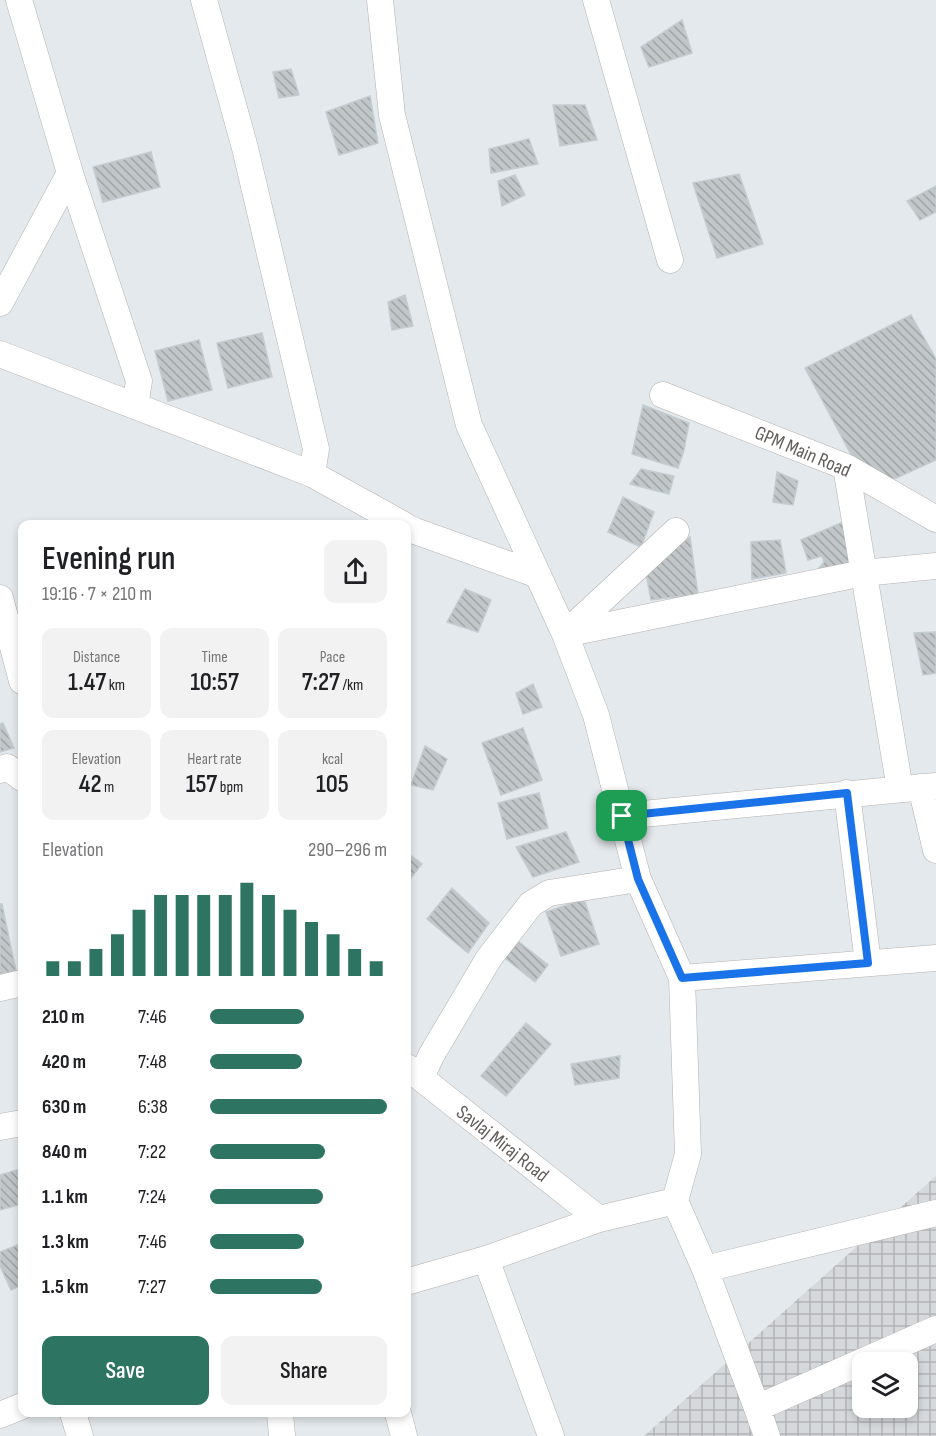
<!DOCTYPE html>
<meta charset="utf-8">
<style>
body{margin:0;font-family:"Sofia Sans Condensed",sans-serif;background:#f2f2f2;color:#202124;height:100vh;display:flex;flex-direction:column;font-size:22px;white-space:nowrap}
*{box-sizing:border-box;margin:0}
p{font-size:20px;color:#757577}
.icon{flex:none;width:33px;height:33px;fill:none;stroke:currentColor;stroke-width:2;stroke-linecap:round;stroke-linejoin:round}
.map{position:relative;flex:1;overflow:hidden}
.details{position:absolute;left:18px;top:520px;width:393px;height:897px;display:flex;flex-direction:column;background:#fff;border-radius:12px;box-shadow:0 3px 9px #0003}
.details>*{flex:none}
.buttons{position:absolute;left:852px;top:1352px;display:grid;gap:12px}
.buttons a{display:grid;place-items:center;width:66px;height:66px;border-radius:12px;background:#fff;box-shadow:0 3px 9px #0003;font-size:30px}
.pin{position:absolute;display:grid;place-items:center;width:51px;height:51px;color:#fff;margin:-26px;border-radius:12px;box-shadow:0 3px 9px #0006}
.round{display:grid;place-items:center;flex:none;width:63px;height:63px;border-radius:12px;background:#f2f2f2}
.overview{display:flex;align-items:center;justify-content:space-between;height:102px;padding:0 24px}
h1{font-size:33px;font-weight:600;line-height:45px}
.stats{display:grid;grid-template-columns:repeat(3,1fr);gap:9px;height:102px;padding:6px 24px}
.stats div{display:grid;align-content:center;border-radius:12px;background:#f2f2f2;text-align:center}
.stats b{font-size:26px;font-weight:600}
.stats small{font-size:16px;font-weight:400}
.stats p{font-size:16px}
.chart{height:168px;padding:12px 24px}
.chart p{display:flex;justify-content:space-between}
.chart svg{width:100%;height:108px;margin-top:6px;stroke:#2e7463;stroke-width:6}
.button{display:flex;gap:12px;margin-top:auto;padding:12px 24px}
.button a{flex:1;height:69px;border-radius:12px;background:#2e7463;color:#fff;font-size:24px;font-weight:600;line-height:69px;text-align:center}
.button a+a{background:#f2f2f2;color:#202124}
ul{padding:0 24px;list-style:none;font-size:20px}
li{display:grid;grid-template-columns:96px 72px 1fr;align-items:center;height:45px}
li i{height:15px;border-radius:8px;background:#2e7463}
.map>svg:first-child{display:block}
.industrial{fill:url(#industrial-grid);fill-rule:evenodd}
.building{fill:url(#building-back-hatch);stroke:#c3ccd1;stroke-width:1.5}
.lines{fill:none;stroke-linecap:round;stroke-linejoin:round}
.minor-casing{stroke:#b5b1af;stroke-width:27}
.minor{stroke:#fff;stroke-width:26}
.route-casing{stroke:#fff;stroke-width:12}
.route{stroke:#1a73e8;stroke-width:8}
.labels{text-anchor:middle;stroke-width:5;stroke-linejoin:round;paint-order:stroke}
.street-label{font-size:20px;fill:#635e5c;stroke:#fff}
</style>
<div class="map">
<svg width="936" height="1436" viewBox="0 0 936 1436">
<defs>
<pattern id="industrial-grid" width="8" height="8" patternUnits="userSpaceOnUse" patternTransform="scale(1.5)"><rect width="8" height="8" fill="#d6d9dc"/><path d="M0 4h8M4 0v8" fill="none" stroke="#b1b3b6"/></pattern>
<pattern id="building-back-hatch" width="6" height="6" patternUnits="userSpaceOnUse" patternTransform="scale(1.5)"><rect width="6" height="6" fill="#c1c6c9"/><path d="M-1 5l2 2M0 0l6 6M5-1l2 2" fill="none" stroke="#a0a4a6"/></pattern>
</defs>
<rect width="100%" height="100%" fill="#e4e9ed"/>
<path class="industrial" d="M936,1176V1436H644ZM862,1362H908V1407H862Z"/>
<path class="building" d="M682,20L692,53L649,67L641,47Z
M291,69L299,95L279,98L273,72Z
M370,96L378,143L339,155L326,112Z
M553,105H585L597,140L560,146Z
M529,139L538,164L491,173L489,149Z
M151,152L160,187L103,202L93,167Z
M739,174L763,244L717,258L693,183Z
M515,175L525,195L502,206L498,181Z
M936,186V212L920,220L907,201Z
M405,295L413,326L392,330L388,302Z
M911,315L936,359V460L870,490L805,368Z
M262,333L272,377L228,388L217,343Z
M199,340L212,390L168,401L155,351Z
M643,405L689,423L684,450L678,468L632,454Z
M641,469L674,476L669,494L630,484Z
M777,472L798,481L793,505L773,502Z
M623,497L654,512L641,547L608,532Z
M843,522L858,559L822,582L815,573L824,562L822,556L808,560L801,540Z
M690,537L698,594L651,600L645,568Z
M780,540L786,573L752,579L751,542Z
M465,589L491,600L478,632L447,622Z
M936,632V673L923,675L914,633Z
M533,684L542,707L523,714L516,693Z
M3,723L14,748L0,752V724Z
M523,728L542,780L501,795L482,743Z
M425,746L447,759L433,790L411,785Z
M539,793L548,828L507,839L498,803Z
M566,832L579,862L533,877L516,847Z
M406,852L422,864L406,884Z
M452,888L489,923L468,953L427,919Z
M584,899L599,944L561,956L546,912Z
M0,904H2L16,971L0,974Z
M514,938L548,965L535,982L501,955Z
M526,1023L551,1044L506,1096L481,1076Z
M620,1056L619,1078L575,1085L571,1064Z
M17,1170L22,1192V1204L0,1210V1175Z
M22,1243V1285L11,1290L0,1266V1252Z"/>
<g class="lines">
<defs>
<path id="minor" d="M204,0L245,148L316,449L312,474
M380,0L392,115L469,425L565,634L596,715L638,879L682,978L688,1154L675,1201L599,1219L486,1259L406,1282
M596,0L670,260
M70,173L139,381L135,406
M0,303L70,173L19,0
M0,354L312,474L404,525
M663,395L846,467L936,519
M846,467L900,789
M406,527L415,531L538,575
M0,598L22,681
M565,634L863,573L936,566
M565,634L676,531
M0,770L7,767L22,778
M921,787L936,850
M847,793L868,963
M622,816L936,786
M682,978L936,958
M0,988L22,983
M407,1067L599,1219
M421,1077L432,1054L489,958L531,904L549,893L638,879
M0,1127L22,1123
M675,1201L705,1269L757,1408L936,1329
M486,1259L551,1436
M705,1269L936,1213
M757,1408L767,1436
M73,1413L80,1436
M280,1413L282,1436
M398,1413L404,1436
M0,1415L22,1406"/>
</defs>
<use href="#minor" class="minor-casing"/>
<use href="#minor" class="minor"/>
</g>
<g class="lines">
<defs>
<path id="route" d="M847,793L868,963L682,978L638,879L622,816Z"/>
</defs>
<use href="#route" class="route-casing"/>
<use href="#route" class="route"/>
</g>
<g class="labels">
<g class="street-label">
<text transform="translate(803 451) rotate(23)" y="7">GPM Main Road</text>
<text transform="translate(503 1143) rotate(38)" y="7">Savlaj Miraj Road</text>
</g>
</g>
</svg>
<div class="buttons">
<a><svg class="icon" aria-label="layers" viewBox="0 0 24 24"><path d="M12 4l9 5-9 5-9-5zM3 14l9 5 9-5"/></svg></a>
</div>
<div class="pin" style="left:622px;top:816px;background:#1e9e55"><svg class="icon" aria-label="arrive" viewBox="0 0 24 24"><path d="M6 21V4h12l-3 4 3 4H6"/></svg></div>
<section class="details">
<div class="overview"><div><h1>Evening run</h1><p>19:16 · 7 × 210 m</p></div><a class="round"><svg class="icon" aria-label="share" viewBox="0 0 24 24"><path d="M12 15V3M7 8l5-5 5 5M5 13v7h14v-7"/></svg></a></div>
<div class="stats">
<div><p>Distance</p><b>1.47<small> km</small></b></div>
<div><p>Time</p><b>10:57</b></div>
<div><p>Pace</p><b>7:27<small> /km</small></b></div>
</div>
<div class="stats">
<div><p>Elevation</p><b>42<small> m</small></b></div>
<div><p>Heart rate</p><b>157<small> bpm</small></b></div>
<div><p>kcal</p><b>105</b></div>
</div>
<div class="chart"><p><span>Elevation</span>290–296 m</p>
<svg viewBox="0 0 160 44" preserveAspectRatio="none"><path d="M5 44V38M15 44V38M25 44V33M35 44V27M45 44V17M55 44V11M65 44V11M75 44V11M85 44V11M95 44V6M105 44V11M115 44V17M125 44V22M135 44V27M145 44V33M155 44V38"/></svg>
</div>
<ul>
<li><b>210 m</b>7:46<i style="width:53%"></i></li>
<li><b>420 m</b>7:48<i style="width:52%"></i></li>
<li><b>630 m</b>6:38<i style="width:100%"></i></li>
<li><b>840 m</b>7:22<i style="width:65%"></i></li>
<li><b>1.1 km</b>7:24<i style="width:64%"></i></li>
<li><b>1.3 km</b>7:46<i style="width:53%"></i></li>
<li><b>1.5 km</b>7:27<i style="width:63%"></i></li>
</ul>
<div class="button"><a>Save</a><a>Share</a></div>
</section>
</div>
